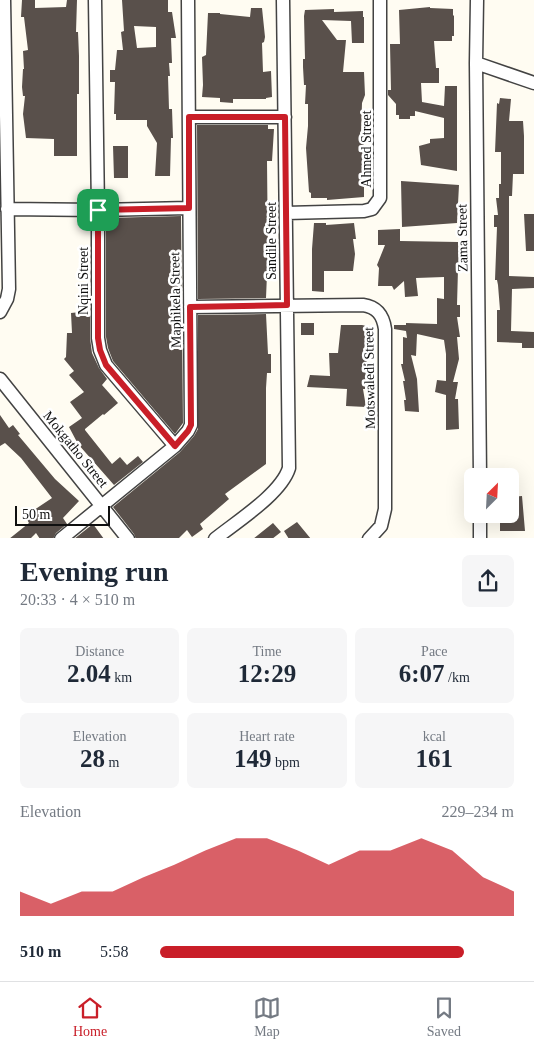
<!DOCTYPE html>
<meta charset="utf-8">
<style>
body{margin:0;font-family:"Times New Roman",serif;background:#f6f6f7;color:#1f2937;height:100vh;display:flex;flex-direction:column;font-size:19px;white-space:nowrap}
*{box-sizing:border-box;margin:0}
p{font-size:16px;color:#747a83}
.icon{flex:none;width:28px;height:28px;fill:none;stroke:currentColor;stroke-width:2;stroke-linecap:round;stroke-linejoin:round}
.map{position:relative;height:538px;overflow:hidden}
.sheet{display:flex;flex-direction:column;background:#fff;flex:1}
.sheet>*{flex:none}
.needle{width:32px;rotate:24deg}
.tools{position:absolute;left:464px;top:468px;display:grid;gap:10px}
.tools a{display:grid;place-items:center;width:55px;height:55px;border-radius:8px;background:#fff;box-shadow:0 5px 20px #0002;font-size:25px}
.scale{position:absolute;left:15px;bottom:12px;width:95px;box-sizing:border-box;padding-left:5px;border:2px solid #101010;border-top:0;font-size:14px;line-height:18px;white-space:nowrap;color:#101010;-webkit-text-stroke:4px #fff;paint-order:stroke}
.pin{position:absolute;display:grid;place-items:center;width:42px;height:42px;color:#fff;margin:-21px;border-radius:10px;box-shadow:0 2px 8px #0006}
.round{display:grid;place-items:center;flex:none;width:52px;height:52px;border-radius:8px;background:#f6f6f7}
.overview{display:flex;align-items:center;justify-content:space-between;height:85px;padding:0 20px}
h1{font-size:28px;font-weight:700;line-height:38px}
.figures{display:grid;grid-template-columns:repeat(3,1fr);gap:8px;height:85px;padding:5px 20px}
.figures div{display:grid;align-content:center;border-radius:8px;background:#f6f6f7;text-align:center}
.figures b{font-size:25px;font-weight:700}
.figures small{font-size:14px;font-weight:400}
.figures p{font-size:14px}
.chart{height:140px;padding:10px 20px}
.chart p{display:flex;justify-content:space-between}
.chart svg{width:100%;height:90px;margin-top:5px;fill:#c91e28;opacity:.7}
ul{padding:0 20px;list-style:none;font-size:16px}
li{display:grid;grid-template-columns:80px 60px 1fr;align-items:center;height:38px}
li i{height:12px;border-radius:6px;background:#c91e28}
.dock{display:flex;justify-content:space-around;align-items:center;height:70px;border-top:1px solid #e0e1e3;background:#fff;font-size:14px;color:#747a83}
.dock a{display:grid;justify-items:center;gap:2px}
.dock .current{color:#c91e28}
.map>svg:first-child{display:block}
.building{fill:#59504b;fill-rule:evenodd}
.lines{fill:none;stroke-linecap:round;stroke-linejoin:round}
.street-casing{stroke:#434343;stroke-width:15}
.street{stroke:#fff;stroke-width:12}
.route-casing{stroke:#fff;stroke-width:10}
.route{stroke:#c91e28;stroke-width:6}
.labels{text-anchor:middle;stroke-width:5;stroke-linejoin:round;paint-order:stroke}
.street-label{font-size:14px;fill:#101010;stroke:#fff}
</style>
<div class="map">
<svg width="534" height="539" viewBox="0 0 534 539">
<rect width="100%" height="100%" fill="#fffcf2"/>
<path class="building" d="M22,0H35V8L66,7L67,0H77L76,32H78L79,56V94H77V156H54V139L26,138L23,114L25,96H23L22,87L23,69H24L23,51L28,50L24,17H21Z
M122,0H168V12H172L176,38H171L172,63H169L170,76H168L169,109H172L173,138H171L170,176H155L157,143L147,126V120H116V114H114L115,82H110V70H115L117,50H123L121,32L124,31ZM134,26L156,27V47L137,48Z
M430,7V8L453,9V15L454,16V36H452V41H434L436,68H439V83H421L422,102L444,106L445,86H457V171L421,165L419,146L430,143V139L444,138V118L415,111V116H410V119H399V115H396V104L388,95V90H391L390,44H400L399,10Z
M251,8H262L265,37L264,42L262,43L263,72L271,71L272,97L266,98V99H233V103L220,102V98L202,97L203,85L202,57L206,55L208,13H220V14L250,17Z
M334,9V12L363,11V17H364V43H352L351,21L322,20L337,40H346L343,72H364L365,95L362,103L361,135H363L364,148L362,186H364V197L327,200V198H311V193L309,192L306,148L308,126V104H305L306,85H304L303,67V59H305L304,16L305,10Z
M500,98L511,99L509,121H523L524,136V174H513L512,196H509V276L534,277V288L512,289L511,331L534,332V348H522V343L497,342V310H500L498,285L497,280H495L497,227H494V215H498L496,198H499V184H501V152H495L497,103L499,104Z
M197,125H268V129H274L272,161H267L268,261H269V270L267,274L266,298L198,299Z
M113,146H128V178H114Z
M401,181L459,185L457,223L402,227Z
M524,214H534V251H526Z
M181,216L183,423L175,434L113,361L108,348L106,337V218Z
M314,223H326V225L354,223L356,239H353L355,254L353,271H324V292L312,291V249Z
M400,229V241L458,242L459,269H458L457,305H460V317H457L460,337H457L459,359L453,382H458L455,399H458L459,429L446,430V395L435,392L437,380L446,381V354L444,340L417,334L416,356L411,355L417,379L419,412L405,411L404,400H406L403,381H405L401,364H403V337L407,338L406,331L394,329V325H406V323L437,324V298L444,299V277L416,278L418,296L405,297L404,281L394,290L392,286H378L379,268L377,265L385,245H378V230Z
M90,311V338L92,353L99,368L107,379L102,385L118,403L104,415L103,414L85,429V430L112,464L120,457L127,465L138,456L143,462L114,485L78,444L69,427L82,418L70,402L84,392L69,375L74,371L64,359L66,357L67,333H72L71,313Z
M266,314L268,354H271V373H267L266,388V464L225,494L229,499L200,524L203,529L192,537L187,530L178,539H136L134,534L113,507L180,452L194,436L198,429V315Z
M301,323H314V335H301Z
M341,325H362L371,327L370,337H368L365,389H363L366,407L346,406L347,389L307,387L310,375L330,376L329,353H338Z
M0,415L9,428L13,425L20,434L18,435L55,479L79,501L63,518L67,524L56,533L53,539H40L36,533L30,539H9L29,523L25,516L52,498L21,458L5,443L0,446Z
M522,496L525,531H500V517H511L510,497Z
M297,522L311,539H289L284,531Z
M273,523L281,532L272,539H253Z
M93,524L104,539H74Z"/>
<g class="lines">
<defs>
<path id="street" d="M95,0L98,210V338L100,350L106,365L175,446
M477,0L476,63L480,476
M476,63L534,83
M189,117H285
M7,209L98,210L189,208
M286,213L364,211L372,209L380,198V0
M190,307L363,305C377,307 383,315 385,329V509L381,526L369,539
M0,312L7,299L9,289L4,0
M0,379L128,539
M480,514V539
M61,539L175,446L188,431L191,425L188,0
M215,539C236,522 281,494 289,468L283,0"/>
</defs>
<use href="#street" class="street-casing"/>
<use href="#street" class="street"/>
</g>
<g class="lines">
<defs>
<path id="route" d="M189,117H285L287,305L190,307L191,425L188,431L175,446L106,365L100,350L98,338V210L189,208Z"/>
</defs>
<use href="#route" class="route-casing"/>
<use href="#route" class="route"/>
</g>
<g class="labels">
<g class="street-label">
<text transform="translate(366 149) rotate(-90)" y="5">Ahmed Street</text>
<text transform="translate(462 238) rotate(-91)" y="5">Zama Street</text>
<text transform="translate(271 241) rotate(-90)" y="5">Sandile Street</text>
<text transform="translate(83 281) rotate(-90)" y="5">Nqini Street</text>
<text transform="translate(175 300) rotate(-91)" y="5">Maphikela Street</text>
<text transform="translate(369 378) rotate(-91)" y="5">Motswaledi Street</text>
<text transform="translate(76 449) rotate(51)" y="5">Mokgatho Street</text>
</g>
</g>
</svg>
<div class="tools">
<a><svg class="needle" viewBox="-14 -14 28 28"><path d="M0-13l5 13h-10z" fill="#e53935"/><path d="M0 13l5-13h-10z" fill="#747a83"/></svg></a>
</div>
<div class="scale">50 m</div>
<div class="pin" style="left:98px;top:210px;background:#1e9e55"><svg class="icon" aria-label="arrive" viewBox="0 0 24 24"><path d="M6 21V4h12l-3 4 3 4H6"/></svg></div>
</div>
<section class="sheet">
<div class="overview"><div><h1>Evening run</h1><p>20:33 · 4 × 510 m</p></div><a class="round"><svg class="icon" aria-label="share" viewBox="0 0 24 24"><path d="M12 15V3M7 8l5-5 5 5M5 13v7h14v-7"/></svg></a></div>
<div class="figures">
<div><p>Distance</p><b>2.04<small> km</small></b></div>
<div><p>Time</p><b>12:29</b></div>
<div><p>Pace</p><b>6:07<small> /km</small></b></div>
</div>
<div class="figures">
<div><p>Elevation</p><b>28<small> m</small></b></div>
<div><p>Heart rate</p><b>149<small> bpm</small></b></div>
<div><p>kcal</p><b>161</b></div>
</div>
<div class="chart"><p><span>Elevation</span>229–234 m</p>
<svg viewBox="0 0 160 44" preserveAspectRatio="none"><path d="M0 44V32L10 38L20 32L30 32L40 25L50 19L60 12L70 6L80 6L90 12L100 19L110 12L120 12L130 6L140 12L150 25L160 32V44z"/></svg>
</div>
<ul>
<li><b>510 m</b>5:58<i style="width:86%"></i></li>
</ul>
</section>
<nav class="dock">
<a class="current"><svg class="icon" aria-label="home" viewBox="0 0 24 24"><path d="M3 11l9-7 9 7M6 9v11h12V9"/></svg>Home</a>
<a><svg class="icon" aria-label="map" viewBox="0 0 24 24"><path d="M3 6l6-2 6 2 6-2v14l-6 2-6-2-6 2zM9 4v14M15 6v14"/></svg>Map</a>
<a><svg class="icon" aria-label="saved" viewBox="0 0 24 24"><path d="M7 4h10v16l-5-4-5 4z"/></svg>Saved</a>
</nav>
